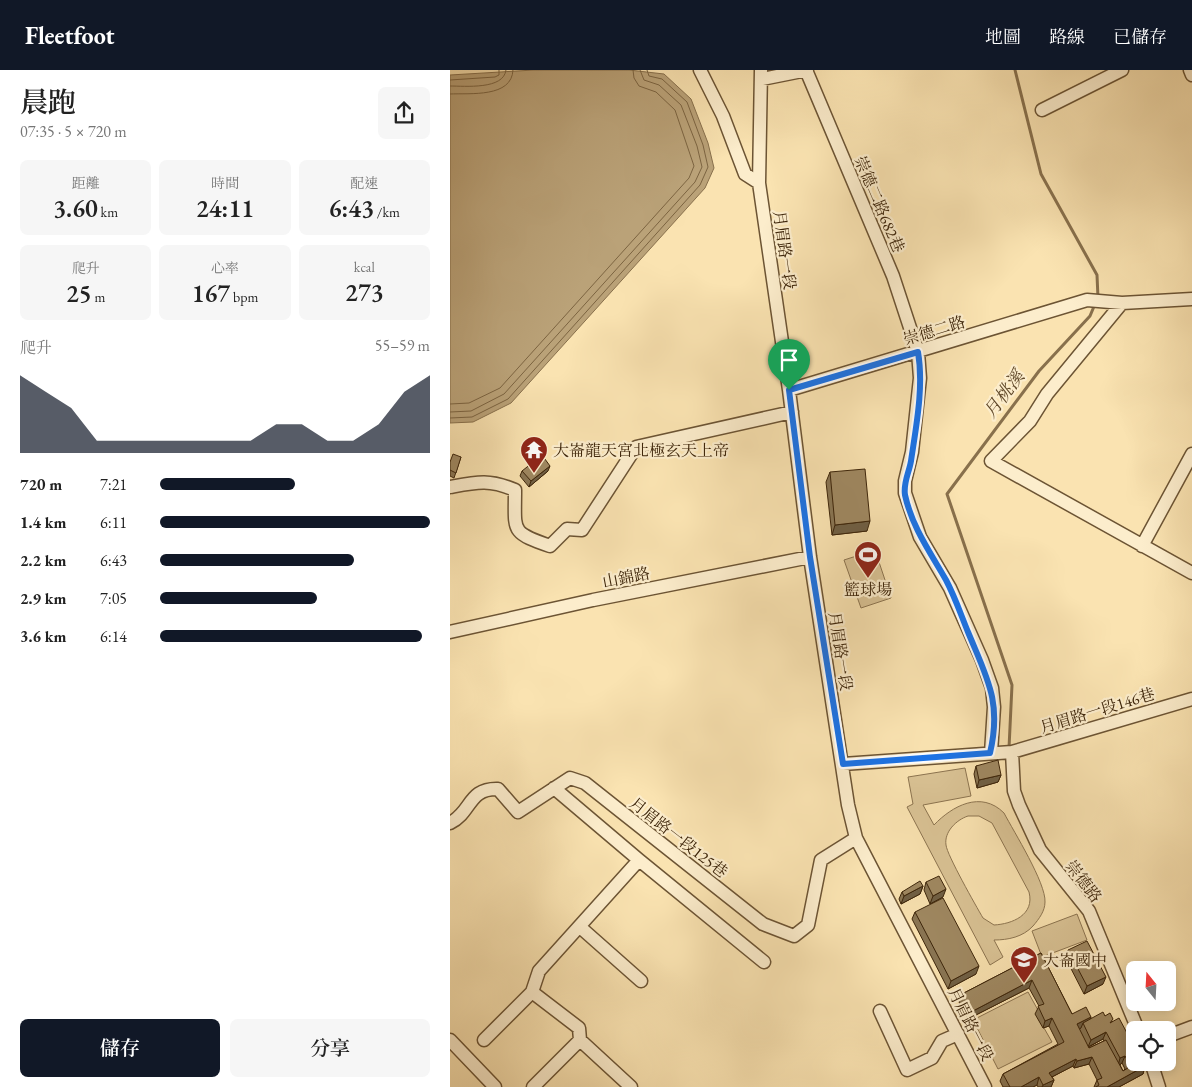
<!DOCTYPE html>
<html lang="zh-TW">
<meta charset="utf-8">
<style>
body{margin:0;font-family:"EB Garamond","Noto Serif TC",serif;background:#f6f6f6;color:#222;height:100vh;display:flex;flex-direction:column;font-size:19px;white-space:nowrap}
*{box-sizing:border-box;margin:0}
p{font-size:16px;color:#767676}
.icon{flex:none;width:28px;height:28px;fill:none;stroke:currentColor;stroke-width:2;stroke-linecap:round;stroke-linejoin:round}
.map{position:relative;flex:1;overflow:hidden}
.details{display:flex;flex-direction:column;background:#fff;width:450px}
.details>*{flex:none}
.needle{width:32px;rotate:342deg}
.buttons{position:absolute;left:676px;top:891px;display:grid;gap:10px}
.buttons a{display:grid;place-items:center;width:50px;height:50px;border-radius:8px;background:#fff;box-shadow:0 2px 12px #0003;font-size:25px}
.pin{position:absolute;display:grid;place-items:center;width:42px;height:42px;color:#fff;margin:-51px -21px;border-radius:50% 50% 50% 0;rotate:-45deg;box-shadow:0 0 5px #0007}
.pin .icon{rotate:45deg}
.round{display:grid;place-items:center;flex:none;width:52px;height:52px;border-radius:8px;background:#f6f6f6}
.overview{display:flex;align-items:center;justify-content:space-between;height:85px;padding:0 20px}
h1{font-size:28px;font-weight:600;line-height:38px}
.metrics{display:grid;grid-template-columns:repeat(3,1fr);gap:8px;height:85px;padding:5px 20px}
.metrics div{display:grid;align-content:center;border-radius:8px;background:#f6f6f6;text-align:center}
.metrics b{font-size:25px;font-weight:600}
.metrics small{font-size:14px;font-weight:400}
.metrics p{font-size:14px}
.chart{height:140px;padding:10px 20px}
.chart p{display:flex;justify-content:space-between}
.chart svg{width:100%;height:90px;margin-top:5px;fill:#111827;opacity:.7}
.button{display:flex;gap:10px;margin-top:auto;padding:10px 20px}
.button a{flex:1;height:58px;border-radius:8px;background:#111827;color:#fff;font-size:20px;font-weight:600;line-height:58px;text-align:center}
.button a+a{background:#f6f6f6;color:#222}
ul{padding:0 20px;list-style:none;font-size:16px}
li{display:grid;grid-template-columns:80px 60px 1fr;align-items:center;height:38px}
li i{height:12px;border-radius:6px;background:#111827}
header{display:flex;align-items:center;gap:30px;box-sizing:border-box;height:70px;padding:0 25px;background:#111827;color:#fff}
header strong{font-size:24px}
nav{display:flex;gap:28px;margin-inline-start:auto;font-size:18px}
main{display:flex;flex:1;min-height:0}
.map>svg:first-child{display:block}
.green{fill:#dac395;stroke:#8c7450;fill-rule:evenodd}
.water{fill:#baa278;stroke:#88704c}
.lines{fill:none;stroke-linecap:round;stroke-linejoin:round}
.shore{stroke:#7c6441;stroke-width:1}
.stream{stroke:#88704c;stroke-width:3}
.minor-casing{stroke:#6c5434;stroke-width:15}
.minor{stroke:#fcedcc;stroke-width:12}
.wall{fill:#897553;stroke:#3d250a;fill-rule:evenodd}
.shaded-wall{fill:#6f5f44;stroke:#3d250a}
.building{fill:#9f8861;stroke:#3d250a}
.route-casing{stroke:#fff;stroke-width:10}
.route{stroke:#1a73e8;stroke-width:6}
.labels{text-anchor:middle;stroke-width:4.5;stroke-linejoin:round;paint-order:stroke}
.street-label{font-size:16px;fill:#3d250a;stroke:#fcedcc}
.poi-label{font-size:16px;fill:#3d250a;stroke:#fcedcc;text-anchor:start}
.water-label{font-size:18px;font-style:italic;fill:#624a2b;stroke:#fcedcc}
</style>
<header>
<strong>Fleetfoot</strong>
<nav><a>地圖</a><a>路線</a><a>已儲存</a></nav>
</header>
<main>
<section class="details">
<div class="overview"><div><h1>晨跑</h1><p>07:35 · 5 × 720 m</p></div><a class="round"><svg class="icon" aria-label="share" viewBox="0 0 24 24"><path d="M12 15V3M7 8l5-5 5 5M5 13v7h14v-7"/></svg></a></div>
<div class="metrics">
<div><p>距離</p><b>3.60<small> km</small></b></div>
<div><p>時間</p><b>24:11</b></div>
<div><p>配速</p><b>6:43<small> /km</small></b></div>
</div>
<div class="metrics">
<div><p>爬升</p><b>25<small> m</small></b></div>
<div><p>心率</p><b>167<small> bpm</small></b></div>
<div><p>kcal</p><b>273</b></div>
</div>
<div class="chart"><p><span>爬升</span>55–59 m</p>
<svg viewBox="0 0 160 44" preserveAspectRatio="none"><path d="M0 44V6L10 14L20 22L30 38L40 38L50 38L60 38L70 38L80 38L90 38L100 30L110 30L120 38L130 38L140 30L150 14L160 6V44z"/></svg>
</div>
<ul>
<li><b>720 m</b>7:21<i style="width:50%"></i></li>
<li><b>1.4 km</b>6:11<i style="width:100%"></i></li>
<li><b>2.2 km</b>6:43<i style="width:72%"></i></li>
<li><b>2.9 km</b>7:05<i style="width:58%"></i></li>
<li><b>3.6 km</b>6:14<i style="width:97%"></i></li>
</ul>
<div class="button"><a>儲存</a><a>分享</a></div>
</section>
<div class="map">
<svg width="742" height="1017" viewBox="0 0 742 1017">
<rect width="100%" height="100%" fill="#fae3b1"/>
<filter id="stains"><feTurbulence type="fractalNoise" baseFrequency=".004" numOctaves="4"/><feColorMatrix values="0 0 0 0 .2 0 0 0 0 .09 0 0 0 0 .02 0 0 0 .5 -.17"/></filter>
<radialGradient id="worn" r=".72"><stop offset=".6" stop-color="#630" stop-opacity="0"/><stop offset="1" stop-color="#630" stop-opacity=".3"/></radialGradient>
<path class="green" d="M425,480L441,528L411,538L394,490Z
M515,698L521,726L473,735L484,755C502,736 531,720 554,743C564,762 596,813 595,832C595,841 589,849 583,856C573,867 558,870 544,870L553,887L540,895L457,737L463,734L458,707ZM518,746H529L542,753L579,822C585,845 562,854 544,855L533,848C526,836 497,785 496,775C494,762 506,750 518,746Z
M627,844L637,870L592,887L582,861Z
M578,922L589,942L586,944L602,972L548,999L523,950Z"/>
<path class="water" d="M84,0H179L214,4L241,29L258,73L264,98L255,118L61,333L23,352L0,353V5Z"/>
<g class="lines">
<path class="shore" d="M0,10L45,7L49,5V0
M0,16C15,16 54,20 56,0
M0,24C20,23 62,28 63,0
M0,334L19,333L50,318L239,108L244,96L225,40L206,22L189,16L184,8L183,0
M0,342L21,341L54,324L245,112L252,97L247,76L231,35L209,15L194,10L190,0
M0,348L22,347L58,329L250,115L258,97L253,75L237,32L212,9L199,6L197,0"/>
<path class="stream" d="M565,0L591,104L647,205L648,228
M559,678L562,615L497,424L589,301L640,246L645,234"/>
<defs>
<path id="minor" d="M250,0L273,46L295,104L309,113
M311,0L309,113L339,320L360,487L398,735L406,768L535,1017
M356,0L443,206L468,282L470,308L462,382L455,411V423L470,467L500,518L532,590L542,618L544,637L541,683
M740,0L742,5
M312,9L357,0
M592,40L672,0
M672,233L597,324L580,351L541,391L742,503
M339,320L637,230L672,233L742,229
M0,417C27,412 39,409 65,420C65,462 60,462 100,476L117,459L132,460L186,377L342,342
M692,476L742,384
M0,562L143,530L360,487
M562,682L564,721L569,735L590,780L639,841L688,960
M393,694L562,682L742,629
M104,718L189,790L314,892
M0,753C22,742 18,718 48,719L68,742L120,708L135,713L313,854L344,866L358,855L371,790L406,768
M130,857L191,911
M82,922L89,901L189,790
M430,941L457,1000L482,988L492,971L508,964
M718,966L742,957
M0,970L45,1017
M34,970L82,922L129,958L130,970
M701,992L709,1017
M83,1017L130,970L181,1017"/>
</defs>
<use href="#minor" class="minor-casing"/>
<use href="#minor" class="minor"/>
</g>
<path class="wall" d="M11,387L4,408L0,406V392Z
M72,401H98L79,417L70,406Z
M380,402L417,461L382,465L376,412Z
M526,696L551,705L548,712L527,718L524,704Z
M476,812L493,827L480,834L474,820Z
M473,816L470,824L451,834L449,829L452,822Z
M465,842L526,904L498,919L462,849Z
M618,880L653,914L634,924L615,887Z
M591,883L622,944L641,947L640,950L655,946L662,951L685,992L695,996L693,1004L669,1017H644L647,1010L639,994L624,998L623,996L602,1007L604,1010L601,1017H588L587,1015L583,1017H553L550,1011L553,1004L608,974L599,956L593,958L585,944L589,936L579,918L518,949L509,932L512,924ZM653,969L654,971L639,978V977ZM672,993L675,999L673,1001L670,995Z"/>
<path class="shaded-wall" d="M100,396L98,401L79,417L81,411Z
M420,451L417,461L382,465L385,455Z
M551,705L548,712L527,718L529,710Z
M473,816L470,824L451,834L454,826Z
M496,819L493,827L480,834L483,826Z
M529,896L526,904L498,919L501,911Z
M656,907L653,914L634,924L637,916Z
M582,910L579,918L518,949L521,942Z
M641,947L638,955L633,953L631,958L625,962L627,954Z
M602,948L599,956L593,958L595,951Z
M656,962L653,969L638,977L641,970Z
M675,986L672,993L668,996L670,988Z
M642,987L639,994L624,998L627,991Z
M626,989L623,996L596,1010L599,1003Z
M695,996L693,1004L669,1017H657Z
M589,1007L587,1015L583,1017H571Z
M604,1010L601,1017H592L593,1015Z"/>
<path class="building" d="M3,384L11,387L6,403L0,400V392Z
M92,385L100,396L81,411L72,401Z
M415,399L420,451L385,455L380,402Z
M548,690L551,705L529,710L526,696Z
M489,806L496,819L483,826L476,812Z
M470,811L473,816L454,826L452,822Z
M493,828L529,896L501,911L465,842Z
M637,871L656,907L637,916L618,880Z
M591,883L622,944L636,937L641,947L627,954L639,978L656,970L673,1001L681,996L675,986L670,988L656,962L641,970L633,953L653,942L655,946L660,943L663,949L660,953L669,948L685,978V981H684L685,984V992H693L695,996L657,1017H646L649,1015L647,1010L652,1008L642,987L627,991L626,989L599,1003L604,1010L593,1015L589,1007L571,1017H560L553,1004L614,972L602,948L595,951L588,936L594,934L582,910L521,942L512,924Z"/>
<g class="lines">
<defs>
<path id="route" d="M468,282C474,317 466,357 461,391C459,403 453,413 455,425C462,457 480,482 496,510C505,527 511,545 518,562C537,608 552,632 540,683L393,694L360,487L339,320Z"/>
</defs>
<use href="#route" class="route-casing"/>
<use href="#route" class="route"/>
</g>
<defs>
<symbol id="temple-pin" viewBox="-11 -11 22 30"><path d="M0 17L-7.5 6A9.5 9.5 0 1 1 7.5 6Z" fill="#8f2418" stroke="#fcedcc"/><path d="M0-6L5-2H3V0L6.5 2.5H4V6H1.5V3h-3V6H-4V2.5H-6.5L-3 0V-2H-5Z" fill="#fff"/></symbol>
<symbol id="stadium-pin" viewBox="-11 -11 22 30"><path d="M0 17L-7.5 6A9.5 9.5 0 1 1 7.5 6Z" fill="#8f2418" stroke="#fcedcc"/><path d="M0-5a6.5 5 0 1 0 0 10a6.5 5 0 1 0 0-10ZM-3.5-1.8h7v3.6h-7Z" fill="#fff"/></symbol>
<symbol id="school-pin" viewBox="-11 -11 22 30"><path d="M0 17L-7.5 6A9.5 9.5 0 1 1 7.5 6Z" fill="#8f2418" stroke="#fcedcc"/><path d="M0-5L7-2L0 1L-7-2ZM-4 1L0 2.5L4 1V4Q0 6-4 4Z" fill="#fff"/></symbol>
</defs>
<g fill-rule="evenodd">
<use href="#temple-pin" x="68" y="364" width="32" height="43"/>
<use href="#stadium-pin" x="402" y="469" width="32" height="43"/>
<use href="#school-pin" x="558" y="874" width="32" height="43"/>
</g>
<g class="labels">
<g class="street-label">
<text transform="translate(430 134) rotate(67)" y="6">崇德二路682巷</text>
<text transform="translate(335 180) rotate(82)" y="6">月眉路一段</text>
<text transform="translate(484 260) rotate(-17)" y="6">崇德二路</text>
<text transform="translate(176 507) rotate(-11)" y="6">山錦路</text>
<text transform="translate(391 581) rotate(81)" y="6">月眉路一段</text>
<text transform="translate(647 640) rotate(-17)" y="6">月眉路一段146巷</text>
<text transform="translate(229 767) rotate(38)" y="6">月眉路一段125巷</text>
<text transform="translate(634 811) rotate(53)" y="6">崇德路</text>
<text transform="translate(521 954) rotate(63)" y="6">月眉路一段</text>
</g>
<g class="poi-label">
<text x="103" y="386">大崙龍天宮北極玄天上帝</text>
<text x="418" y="525" text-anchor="middle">籃球場</text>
<text x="593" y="896">大崙國中</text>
</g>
<g class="water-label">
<text transform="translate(554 324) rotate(-53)" y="6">月桃溪</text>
</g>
</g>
<rect width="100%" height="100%" filter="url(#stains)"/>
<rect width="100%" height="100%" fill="url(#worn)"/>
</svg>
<div class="buttons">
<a><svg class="needle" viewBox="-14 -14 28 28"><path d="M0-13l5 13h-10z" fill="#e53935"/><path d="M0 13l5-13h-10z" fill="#767676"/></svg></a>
<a><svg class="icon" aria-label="locate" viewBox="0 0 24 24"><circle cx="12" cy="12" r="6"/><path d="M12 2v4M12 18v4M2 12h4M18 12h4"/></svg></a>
</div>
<div class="pin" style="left:339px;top:320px;background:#1e9e55"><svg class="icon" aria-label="arrive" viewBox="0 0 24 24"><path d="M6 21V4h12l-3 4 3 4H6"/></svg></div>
</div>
</main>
